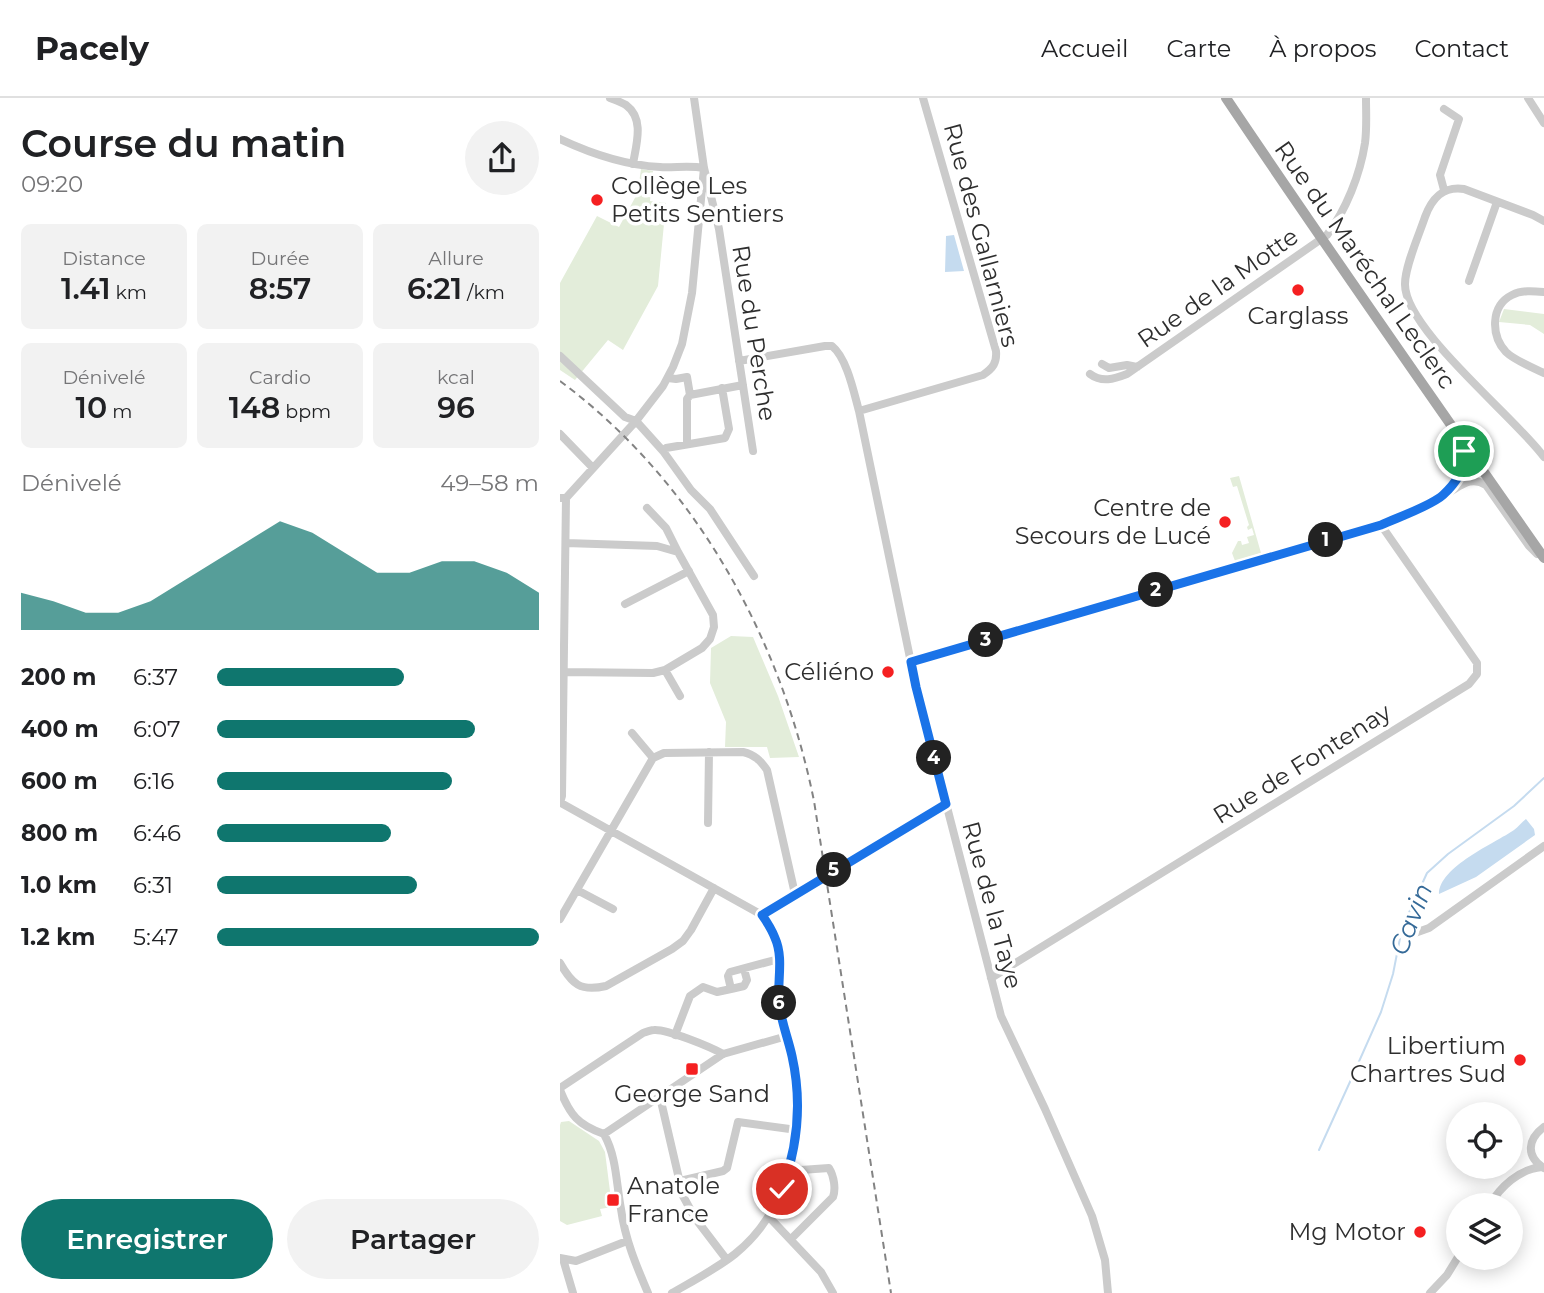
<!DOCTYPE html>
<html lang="fr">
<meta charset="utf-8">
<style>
body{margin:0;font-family:Montserrat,sans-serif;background:#f2f2f2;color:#202124;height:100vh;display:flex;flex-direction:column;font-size:26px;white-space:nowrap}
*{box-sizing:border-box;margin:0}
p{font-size:23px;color:#757577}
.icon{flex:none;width:38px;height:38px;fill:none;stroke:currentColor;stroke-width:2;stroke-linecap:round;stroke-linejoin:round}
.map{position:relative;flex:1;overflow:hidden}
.sheet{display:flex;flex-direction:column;background:#fff;width:560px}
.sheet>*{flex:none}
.buttons{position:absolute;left:886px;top:1004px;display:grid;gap:14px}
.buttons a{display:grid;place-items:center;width:77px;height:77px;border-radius:50%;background:#fff;box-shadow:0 4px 18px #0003;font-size:35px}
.pin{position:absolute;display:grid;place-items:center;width:60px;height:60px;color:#fff;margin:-30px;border:4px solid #fff;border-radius:50%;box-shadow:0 2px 7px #0007}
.km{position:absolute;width:35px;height:35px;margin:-18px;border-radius:50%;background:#222;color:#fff;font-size:19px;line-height:35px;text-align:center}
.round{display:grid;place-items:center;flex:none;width:74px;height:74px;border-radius:37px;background:#f2f2f2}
.head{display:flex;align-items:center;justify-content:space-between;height:119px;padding:0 21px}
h1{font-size:38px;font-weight:600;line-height:52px}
.stats{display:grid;grid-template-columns:repeat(3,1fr);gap:10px;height:119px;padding:7px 21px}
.stats div{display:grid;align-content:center;border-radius:10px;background:#f2f2f2;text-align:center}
.stats b{font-size:30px;font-weight:600}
.stats small{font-size:19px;font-weight:400}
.stats p{font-size:19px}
.chart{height:196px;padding:14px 21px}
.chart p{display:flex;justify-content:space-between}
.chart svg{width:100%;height:126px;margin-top:7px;fill:#0f766e;opacity:.7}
.cta{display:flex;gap:14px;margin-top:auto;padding:14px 21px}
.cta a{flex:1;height:80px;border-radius:42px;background:#0f766e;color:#fff;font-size:28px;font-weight:600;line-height:80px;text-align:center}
.cta a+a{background:#f2f2f2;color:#202124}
ul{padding:0 21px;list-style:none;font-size:23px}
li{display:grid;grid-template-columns:112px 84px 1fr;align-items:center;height:52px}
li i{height:18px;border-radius:9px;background:#0f766e}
header{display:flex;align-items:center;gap:42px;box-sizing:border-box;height:98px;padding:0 35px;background:#fff;border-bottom:2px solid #e0e0e0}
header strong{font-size:33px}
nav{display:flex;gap:38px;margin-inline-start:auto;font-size:24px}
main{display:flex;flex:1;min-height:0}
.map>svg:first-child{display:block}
.green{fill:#e3edda}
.water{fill:#c5dbef}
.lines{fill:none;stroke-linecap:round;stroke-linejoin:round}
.stream{stroke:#c5dbef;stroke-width:2}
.minor{stroke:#cbcbcb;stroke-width:8}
.major{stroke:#a6a6a6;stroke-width:10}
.rail{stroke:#838383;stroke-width:2;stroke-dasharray:7 5;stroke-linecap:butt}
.route-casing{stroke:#fff;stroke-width:14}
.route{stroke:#1a73e8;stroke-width:9}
.poi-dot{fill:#f52021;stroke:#fff;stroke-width:2.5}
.labels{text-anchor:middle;stroke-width:7;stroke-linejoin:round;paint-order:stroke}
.poi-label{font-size:24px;fill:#2e2e2e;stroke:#fff;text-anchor:end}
.street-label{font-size:24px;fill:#2e2e2e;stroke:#fff}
.water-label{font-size:26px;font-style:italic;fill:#356a98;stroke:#fff}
</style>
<header>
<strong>Pacely</strong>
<nav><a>Accueil</a><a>Carte</a><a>À propos</a><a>Contact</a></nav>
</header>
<main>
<section class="sheet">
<div class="head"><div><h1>Course du matin</h1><p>09:20</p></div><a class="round"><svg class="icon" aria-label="share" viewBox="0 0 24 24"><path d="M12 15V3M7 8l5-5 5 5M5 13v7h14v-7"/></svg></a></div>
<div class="stats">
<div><p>Distance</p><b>1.41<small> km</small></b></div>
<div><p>Durée</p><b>8:57</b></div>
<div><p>Allure</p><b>6:21<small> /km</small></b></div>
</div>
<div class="stats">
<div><p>Dénivelé</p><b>10<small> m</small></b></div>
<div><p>Cardio</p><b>148<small> bpm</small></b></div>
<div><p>kcal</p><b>96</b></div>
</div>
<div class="chart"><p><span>Dénivelé</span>49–58 m</p>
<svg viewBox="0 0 160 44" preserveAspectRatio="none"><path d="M0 44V31L10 34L20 38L30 38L40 34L50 27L60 20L70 13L80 6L90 10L100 17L110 24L120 24L130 20L140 20L150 24L160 31V44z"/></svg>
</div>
<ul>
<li><b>200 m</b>6:37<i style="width:58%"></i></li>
<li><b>400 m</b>6:07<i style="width:80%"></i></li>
<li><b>600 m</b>6:16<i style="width:73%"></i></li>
<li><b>800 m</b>6:46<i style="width:54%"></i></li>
<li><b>1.0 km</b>6:31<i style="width:62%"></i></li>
<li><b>1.2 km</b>5:47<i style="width:100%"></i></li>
</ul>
<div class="cta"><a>Enregistrer</a><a>Partager</a></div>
</section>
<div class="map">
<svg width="984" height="1195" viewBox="0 0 984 1195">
<rect width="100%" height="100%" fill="#fff"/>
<path class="green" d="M81,71L93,73L90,103L106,105L98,188L63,252L48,242L15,282L0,272V185L37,118L59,129L82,87L79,85Z
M944,211L984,216V236L970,227L939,224Z
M679,378L701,455L675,463L672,455L678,443H681L682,447L689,445L687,439L694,437L692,430L688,432L687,429L689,427L677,388L673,389L670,380Z
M171,538L193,539L218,598L239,659L210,660L207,649H165L166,624L150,585L151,550Z
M9,1023L39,1043L45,1054L52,1109L40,1111L42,1118L7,1127L0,1123V1027L1,1024Z"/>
<path class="water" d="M394,137L404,173L385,174L386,138Z
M966,721L974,731L975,737L916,779L879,796C879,769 935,745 954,732C958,729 962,724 966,721Z"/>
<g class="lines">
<path class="stream" d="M797,968L821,914L833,876L842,830L867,775L888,756L954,708L984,680
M759,1052L794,975"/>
<path class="minor" d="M50,0C55,2 61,4 66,7C85,21 76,47 73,66
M134,0L144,70L159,131L193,353
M968,0L984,25
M0,41C32,56 64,67 100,69C114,70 129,67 144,70
M884,92L880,77L899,21L884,11
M984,123L973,117L904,91C883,88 872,100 865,119C859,137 845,168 845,186C844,231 955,319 984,359
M909,183L937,104
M984,194C973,193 962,192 952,197C930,208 931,238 946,254C954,262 973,270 984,275
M0,258L65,319L76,323L103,353L131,392L150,411L194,478
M179,263L265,248H272C287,260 294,295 299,313L356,589L441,918L485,1011L532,1118L545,1162L548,1195
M542,266L549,270L567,267L577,269
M530,276C542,285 554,281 567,276L767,137C786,112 800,77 805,45C807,30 806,15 806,0
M108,280L116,281L127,279L130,297
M299,313L423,277C433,270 437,265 436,253L363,0
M0,336L33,370
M900,345L905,359L902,373
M127,346V301L130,297L183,287
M103,353L106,350L165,340L169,331L162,290
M886,396C900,389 910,377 926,387L969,448L977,456
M0,400H6L76,323L103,288L113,269L122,246L132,195L144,70
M87,410L106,430L118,454
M65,506L129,473
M351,564L821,427C837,420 869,408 882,398C895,387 900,365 920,370
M105,572L120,598
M3,574L93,575L105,572L142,550L150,541L154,529L153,517L118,454L97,448L6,445
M72,635L93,660
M0,705L2,698L6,400
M1,705L202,817
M148,725L149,654
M17,792L53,811
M202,817L386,706
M0,821L93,660L104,655L183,654C195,657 200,662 207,672L235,796
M855,835L869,830L984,748
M0,865C12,886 20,894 46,888L112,851L123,843L131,832L154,790
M431,880L909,586L917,576V565L821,427
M171,891L184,888L187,882L184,871
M115,937L130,898L143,889L157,894L171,891L168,878L170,874L219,861
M0,990L83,935C85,934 92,932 94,932C107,931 151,949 163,956
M0,992C10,1017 18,1027 44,1036C57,1060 56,1085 61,1111C65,1141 76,1167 88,1195
M100,999L123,1098L135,1120L167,1162
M984,1029C968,1041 965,1058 984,1070
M44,1036L163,956L227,938
M230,1070L241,1072L269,1070C274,1078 276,1091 273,1099L231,1141
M120,1083L163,1073L167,1070L178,1024L237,1032
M929,1108C940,1089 959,1071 982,1069
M209,1119L261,1174L273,1195
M0,1160L16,1163L67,1143
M3,1161L13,1195
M112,1195C133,1183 156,1171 175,1156C227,1114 245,1041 235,976C232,955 225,935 221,914C216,891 222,867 217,845C215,835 207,825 202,817
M870,1195L887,1177L898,1159"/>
<path class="major" d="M666,0C770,155 877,307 984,460"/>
<path class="rail" d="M0,283C135,383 221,540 254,703L331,1195"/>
</g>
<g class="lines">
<defs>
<path id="route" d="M222,1091C238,1048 242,1003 232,958C228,940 221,923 219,905C217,884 224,860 215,840C212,832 207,824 202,817L386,706L356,589L351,564L821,427C836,420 871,408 883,397C894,387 908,369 904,353"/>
</defs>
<use href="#route" class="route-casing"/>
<use href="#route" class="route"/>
</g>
<g class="poi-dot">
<circle cx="37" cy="102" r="7"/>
<circle cx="738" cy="192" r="7"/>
<circle cx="665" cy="424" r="7"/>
<circle cx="328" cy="574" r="7"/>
<circle cx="960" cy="962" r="7"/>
<rect x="125" y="964" width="14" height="14" rx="3.5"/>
<rect x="46" y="1095" width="14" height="14" rx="3.5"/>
<circle cx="860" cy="1134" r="7"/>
</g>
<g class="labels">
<g class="poi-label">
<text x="51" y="96" text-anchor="start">Collège Les<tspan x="51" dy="28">Petits Sentiers</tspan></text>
<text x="738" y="226" text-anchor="middle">Carglass</text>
<text x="651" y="418">Centre de<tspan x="651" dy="28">Secours de Lucé</tspan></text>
<text x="314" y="582">Céliéno</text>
<text x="946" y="956">Libertium<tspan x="946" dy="28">Chartres Sud</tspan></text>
<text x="132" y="1004" text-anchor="middle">George Sand</text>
<text x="67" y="1096" text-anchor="start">Anatole<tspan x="67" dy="28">France</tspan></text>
<text x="846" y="1142">Mg Motor</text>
</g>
<g class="street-label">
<text transform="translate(421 137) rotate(75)" y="8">Rue des Gallarniers</text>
<text transform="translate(805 167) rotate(55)" y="8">Rue du Maréchal Leclerc</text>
<text transform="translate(658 190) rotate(-35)" y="8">Rue de la Motte</text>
<text transform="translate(194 235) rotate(81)" y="8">Rue du Perche</text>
<text transform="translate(742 666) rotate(-32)" y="8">Rue de Fontenay</text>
<text transform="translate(432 807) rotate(75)" y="8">Rue de la Taye</text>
</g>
<g class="water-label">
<text transform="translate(851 821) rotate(-69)" y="9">Cavin</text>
</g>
</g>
</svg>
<div class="buttons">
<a><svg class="icon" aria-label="locate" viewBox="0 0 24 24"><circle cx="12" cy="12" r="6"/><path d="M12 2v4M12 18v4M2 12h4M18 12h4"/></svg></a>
<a><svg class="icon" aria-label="layers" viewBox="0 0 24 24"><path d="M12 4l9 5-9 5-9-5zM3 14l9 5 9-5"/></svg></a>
</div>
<div class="pin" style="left:904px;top:353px;background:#1e9e55"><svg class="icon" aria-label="arrive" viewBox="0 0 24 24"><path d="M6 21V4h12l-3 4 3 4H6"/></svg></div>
<div class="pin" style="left:222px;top:1091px;background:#d93025"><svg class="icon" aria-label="check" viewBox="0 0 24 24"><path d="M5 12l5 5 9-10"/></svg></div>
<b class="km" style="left:766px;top:442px">1</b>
<b class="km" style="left:596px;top:492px">2</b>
<b class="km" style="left:426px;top:542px">3</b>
<b class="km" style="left:374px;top:660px">4</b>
<b class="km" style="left:274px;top:772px">5</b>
<b class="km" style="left:219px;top:905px">6</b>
</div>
</main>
